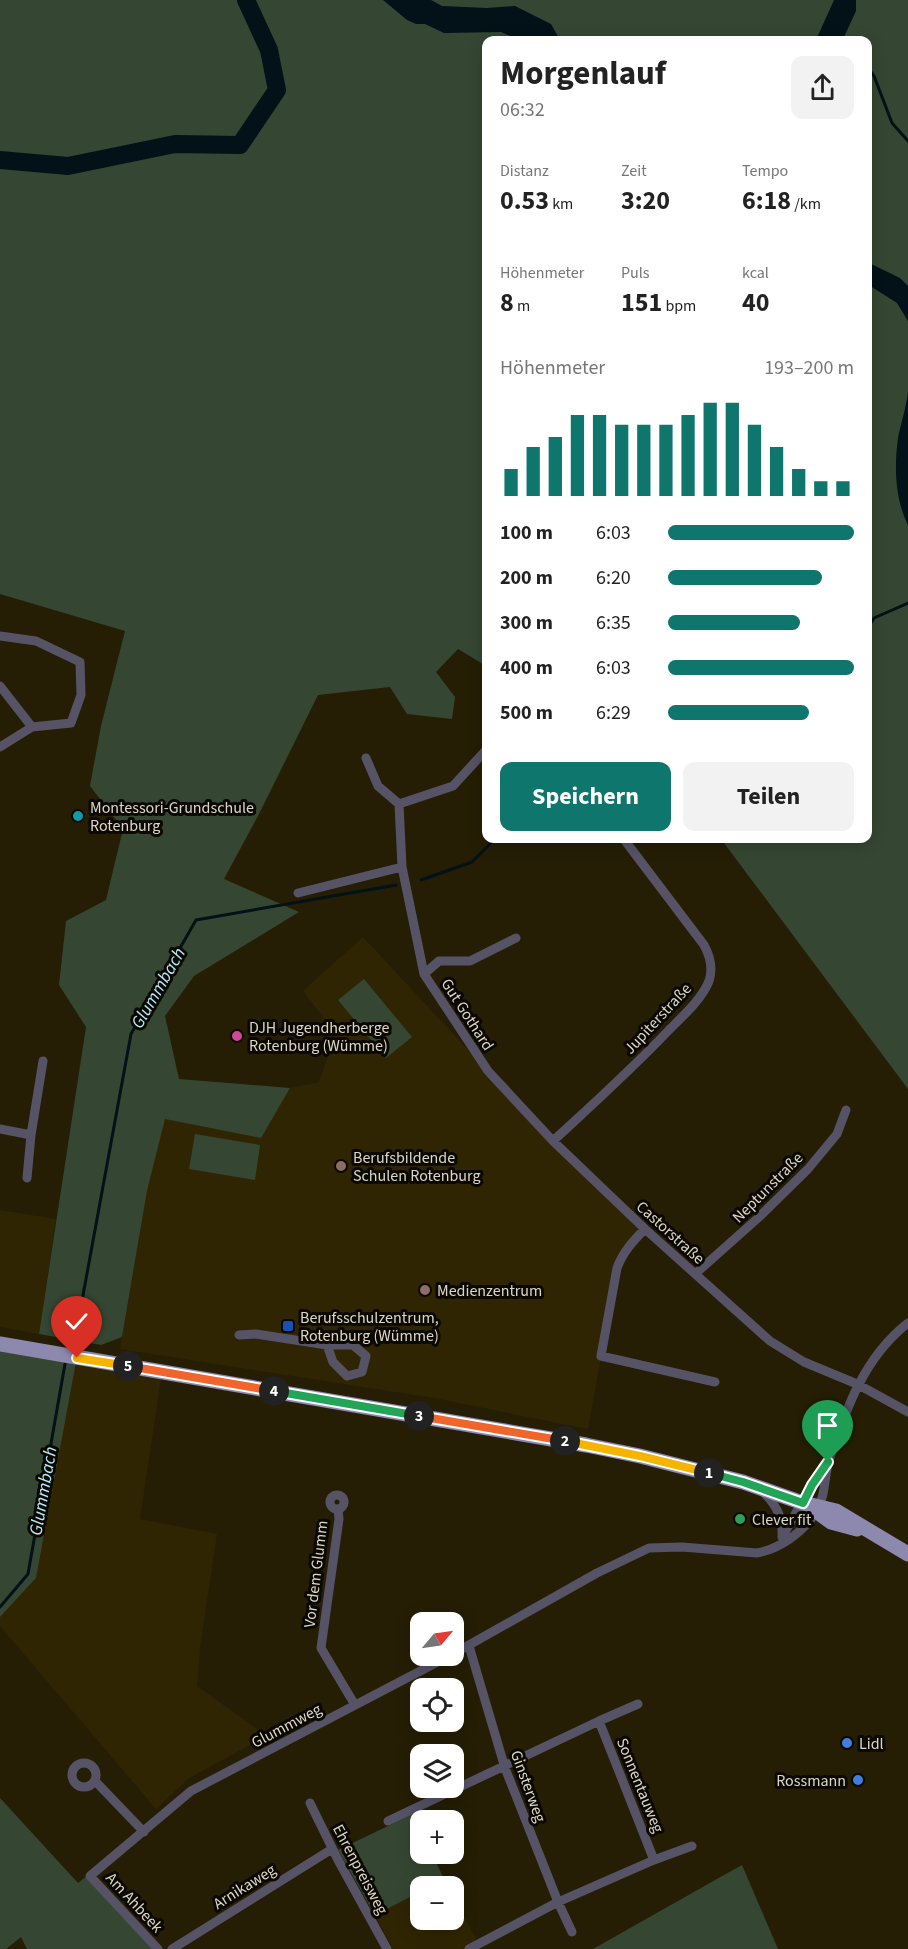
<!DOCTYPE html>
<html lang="de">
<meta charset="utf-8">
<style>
body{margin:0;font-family:"Source Sans 3",sans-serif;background:#f2f2f2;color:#222;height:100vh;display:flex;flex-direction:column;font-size:22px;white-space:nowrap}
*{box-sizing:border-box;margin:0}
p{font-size:20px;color:#767676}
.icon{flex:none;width:33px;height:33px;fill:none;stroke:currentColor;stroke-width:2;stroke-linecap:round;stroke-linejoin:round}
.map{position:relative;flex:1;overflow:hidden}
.side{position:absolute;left:482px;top:36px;width:390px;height:807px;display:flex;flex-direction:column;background:#fff;border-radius:12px;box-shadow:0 3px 15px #0003}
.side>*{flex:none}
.needle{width:39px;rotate:61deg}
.buttons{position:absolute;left:410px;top:1612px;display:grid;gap:12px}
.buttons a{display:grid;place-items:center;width:54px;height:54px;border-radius:12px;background:#fff;box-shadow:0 3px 15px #0003;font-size:30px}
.pin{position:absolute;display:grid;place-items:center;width:51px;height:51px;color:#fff;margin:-62px -26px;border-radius:50% 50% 50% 0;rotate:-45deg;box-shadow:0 0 6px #0007}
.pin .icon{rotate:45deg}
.km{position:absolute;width:30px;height:30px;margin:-15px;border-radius:50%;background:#222;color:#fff;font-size:16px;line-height:30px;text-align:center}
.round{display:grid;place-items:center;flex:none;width:63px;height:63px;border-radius:12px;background:#f2f2f2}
.headline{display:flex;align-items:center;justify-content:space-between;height:102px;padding:0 18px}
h1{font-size:33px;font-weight:700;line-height:45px}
.figures{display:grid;grid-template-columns:repeat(3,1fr);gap:9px;height:102px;padding:6px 18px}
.figures div{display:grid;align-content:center}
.figures b{font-size:26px;font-weight:700}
.figures small{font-size:16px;font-weight:400}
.figures p{font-size:16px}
.chart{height:168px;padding:12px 18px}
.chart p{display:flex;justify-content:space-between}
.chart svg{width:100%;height:108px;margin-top:6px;stroke:#0f766e;stroke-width:6}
.primary-button{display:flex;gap:12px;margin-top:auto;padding:12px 18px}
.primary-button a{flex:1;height:69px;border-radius:12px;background:#0f766e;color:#fff;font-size:24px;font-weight:700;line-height:69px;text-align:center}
.primary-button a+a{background:#f2f2f2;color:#222}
ul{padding:0 18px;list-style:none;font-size:20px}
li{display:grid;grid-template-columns:96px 72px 1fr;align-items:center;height:45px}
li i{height:15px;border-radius:8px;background:#0f766e}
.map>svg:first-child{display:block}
.built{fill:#2f2503}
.green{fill:#354732}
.water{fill:#021218}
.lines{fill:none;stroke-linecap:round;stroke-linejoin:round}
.stream{stroke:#021218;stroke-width:3}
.river{stroke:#021218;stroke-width:18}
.street{stroke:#565366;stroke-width:9}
.primary{stroke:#8d88ae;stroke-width:15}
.split-1-casing{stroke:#fff;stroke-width:12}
.split-2-casing{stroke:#fff;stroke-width:12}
.split-3-casing{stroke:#fff;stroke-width:12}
.split-4-casing{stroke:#fff;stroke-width:12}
.split-5-casing{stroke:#fff;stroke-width:12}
.split-6-casing{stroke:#fff;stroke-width:12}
.split-1{stroke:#22a559;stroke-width:8}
.split-2{stroke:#f5b400;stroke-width:8}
.split-3{stroke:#f0652b;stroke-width:8}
.split-4{stroke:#22a559;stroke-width:8}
.split-5{stroke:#f0652b;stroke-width:8}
.split-6{stroke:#f5b400;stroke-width:8}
.culture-dot{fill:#0f9aa8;stroke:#0b0802;stroke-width:2}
.hotel-dot{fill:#d1479c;stroke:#0b0802;stroke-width:2}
.education-dot{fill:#8d6e63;stroke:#0b0802;stroke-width:2}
.transit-dot{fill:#1a4fb4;stroke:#0b0802;stroke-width:2}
.leisure-dot{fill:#2e9e5b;stroke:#0b0802;stroke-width:2}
.shop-dot{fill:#3f7fe0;stroke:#0b0802;stroke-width:2}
.labels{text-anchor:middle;stroke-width:6;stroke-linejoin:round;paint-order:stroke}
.poi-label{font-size:16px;fill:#dbd7c8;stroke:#0b0802;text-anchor:start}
.street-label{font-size:16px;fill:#dbd7c8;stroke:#0b0802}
.water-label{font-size:18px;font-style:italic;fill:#b7eafd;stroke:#0b0802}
</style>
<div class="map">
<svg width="908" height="1949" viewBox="0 0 908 1949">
<rect width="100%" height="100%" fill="#251e05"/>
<path class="built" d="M363,937L553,1141L645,1229L617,1268L588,1429L434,1398L120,1349L147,1191L165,1118L261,1137L290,1088L319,1082L336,1034L303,991Z
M0,1210L56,1219L39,1334L0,1327Z
M77,1357L162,1372L140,1519L217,1534L200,1647L197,1686L267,1736L189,1778L156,1809L0,1626V1617L36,1578Z
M420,1892V1920H453V1896L477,1941L462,1949H393L375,1915Z"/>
<path class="green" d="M0,0H908V1089L721,839L867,838V40H486V666L458,649L436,672L455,697L452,719L407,714L390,687L318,695L259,814L224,879L299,912L194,976L165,1016L179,1079L290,1088L261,1138L165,1119L147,1191L122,1337L101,1345L39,1334L86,1027L59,985L66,921L106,900L123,829L90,786L101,726L125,631L0,594Z
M364,979L412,1037L386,1058L338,1000Z
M195,1134L260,1145L255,1180L189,1169Z
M0,1344L77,1357L36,1578L0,1617Z
M0,1798L78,1883L87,1876L155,1949H27L21,1937L6,1949H0Z
M413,1814L420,1828V1854H432L444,1879L429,1887H420V1892L375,1915L338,1850Z
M742,1865L778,1949H593L724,1875Z"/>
<path class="water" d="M383,0H431L442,6L487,8L515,6L551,24L560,40H519L501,32L444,33L425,24H416L407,20Z
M834,0H856V11L844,37L846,40H816Z
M867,262L900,278L908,286V321L897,303L867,284Z
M908,392V525C895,499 894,467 898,438C901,423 906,408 908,392Z"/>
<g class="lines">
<path class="stream" d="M867,67L874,76L892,123L908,141
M867,629L874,618L908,603
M421,880L472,862L496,838
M77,1328L131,1034L196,920L396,885
M0,1607L28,1574L65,1364"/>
<path class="river" d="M0,160L68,166L175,144L240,145L277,90L269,50L246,0"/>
<path class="street" d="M0,636L36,641L80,662L81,695L71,723L32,727L0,747
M0,686L32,727
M486,750L453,786L399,804L402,867L424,974L488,1071L553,1141L645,1229L770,1341L804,1362L857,1384L908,1412
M366,758L378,786L399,804
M298,893L402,867
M424,974L439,961H470L516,938
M0,1129L31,1135
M553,1141C592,1105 632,1069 669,1030C683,1016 702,999 709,981C713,969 710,956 704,945L623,838
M27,1178L31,1135L43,1061
M645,1229C633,1241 623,1252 617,1268L601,1356L715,1382
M695,1274L758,1218L808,1169L837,1134L846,1110
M239,1335L256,1334L327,1345H353L366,1356L362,1372L347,1376L333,1362L327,1345
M761,1490C775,1503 783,1516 782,1535
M330 1502a7 7 0 1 1 14 0a7 7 0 1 1-14 0Z
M338,1509L339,1519L321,1648L355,1705
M782,1537L812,1485L827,1464
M469,1646L505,1768L558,1902L572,1932
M453,1654L597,1573L649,1548L682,1547L757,1553C780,1549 803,1532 816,1512C826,1496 824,1477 829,1460C846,1409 864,1357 908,1323
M599,1721L638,1704
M72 1775a12 12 0 1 1 24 0a12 12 0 1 1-24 0Z
M95,1781L144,1832
M310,1803L338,1860L387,1949
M388,1821L599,1721L654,1860L558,1902L469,1949
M654,1860L692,1846
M158,1949L90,1876L191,1791L449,1656
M172,1949L332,1849"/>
<path class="primary" d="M0,1344L586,1445L640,1456L743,1482L803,1503L836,1511L908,1554
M812,1508L831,1522L857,1529"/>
</g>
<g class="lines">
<defs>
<path id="split-1" d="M709,1473L743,1482L803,1503L812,1485L828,1462"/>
<path id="split-2" d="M565,1441L640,1456L709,1473"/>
<path id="split-3" d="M419,1416L565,1441"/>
<path id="split-4" d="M274,1391L419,1416"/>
<path id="split-5" d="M128,1366L274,1391"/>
<path id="split-6" d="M77,1358L128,1366"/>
</defs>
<use href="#split-1" class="split-1-casing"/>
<use href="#split-2" class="split-2-casing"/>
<use href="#split-3" class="split-3-casing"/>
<use href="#split-4" class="split-4-casing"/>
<use href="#split-5" class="split-5-casing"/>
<use href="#split-6" class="split-6-casing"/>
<use href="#split-1" class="split-1"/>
<use href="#split-2" class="split-2"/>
<use href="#split-3" class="split-3"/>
<use href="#split-4" class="split-4"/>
<use href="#split-5" class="split-5"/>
<use href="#split-6" class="split-6"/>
</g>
<circle class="culture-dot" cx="78" cy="816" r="6"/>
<circle class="hotel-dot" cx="237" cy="1036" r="6"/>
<g class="education-dot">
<circle cx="341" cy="1166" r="6"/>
<circle cx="425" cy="1290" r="6"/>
</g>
<rect class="transit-dot" x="282" y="1320" width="12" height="12" rx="3"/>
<circle class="leisure-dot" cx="740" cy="1519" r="6"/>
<g class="shop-dot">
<circle cx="847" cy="1743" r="6"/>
<circle cx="858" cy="1780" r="6"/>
</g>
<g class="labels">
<g class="poi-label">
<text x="90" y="813">Montessori-Grundschule<tspan x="90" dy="18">Rotenburg</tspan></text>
<text x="249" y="1033">DJH Jugendherberge<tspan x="249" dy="18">Rotenburg (Wümme)</tspan></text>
<text x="353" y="1163">Berufsbildende<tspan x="353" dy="18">Schulen Rotenburg</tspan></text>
<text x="437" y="1296">Medienzentrum</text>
<text x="300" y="1323">Berufsschulzentrum,<tspan x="300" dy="18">Rotenburg (Wümme)</tspan></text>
<text x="752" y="1525">Clever fit</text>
<text x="859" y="1749">Lidl</text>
<text x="846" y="1786" text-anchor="end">Rossmann</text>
</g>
<g class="street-label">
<text transform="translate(468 1014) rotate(57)" y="6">Gut Gothard</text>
<text transform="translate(657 1018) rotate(-47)" y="6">Jupiterstraße</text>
<text transform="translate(767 1187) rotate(-45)" y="6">Neptunstraße</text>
<text transform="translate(671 1232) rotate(42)" y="6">Castorstraße</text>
<text transform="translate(315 1574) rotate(-83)" y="6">Vor dem Glumm</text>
<text transform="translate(286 1725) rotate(-28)" y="6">Glummweg</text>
<text transform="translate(641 1785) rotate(68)" y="6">Sonnentauweg</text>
<text transform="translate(529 1786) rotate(70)" y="6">Ginsterweg</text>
<text transform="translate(361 1869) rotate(62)" y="6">Ehrenpreisweg</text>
<text transform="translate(244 1886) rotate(-32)" y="6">Arnikaweg</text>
<text transform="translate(135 1902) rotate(47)" y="6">Am Ahbeek</text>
</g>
<g class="water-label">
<text transform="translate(158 988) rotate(-60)" y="6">Glummbach</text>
<text transform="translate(43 1491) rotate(-80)" y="6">Glummbach</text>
</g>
</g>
</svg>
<div class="buttons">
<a><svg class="needle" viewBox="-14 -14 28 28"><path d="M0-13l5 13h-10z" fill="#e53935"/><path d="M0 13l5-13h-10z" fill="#767676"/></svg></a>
<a><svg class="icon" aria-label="locate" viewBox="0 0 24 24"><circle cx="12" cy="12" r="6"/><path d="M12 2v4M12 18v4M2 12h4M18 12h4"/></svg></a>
<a><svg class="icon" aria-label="layers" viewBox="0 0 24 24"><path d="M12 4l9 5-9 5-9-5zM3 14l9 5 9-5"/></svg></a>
<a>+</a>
<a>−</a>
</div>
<div class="pin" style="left:828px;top:1462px;background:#1e9e55"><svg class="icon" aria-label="arrive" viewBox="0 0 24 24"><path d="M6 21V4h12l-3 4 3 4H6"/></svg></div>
<div class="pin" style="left:77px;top:1358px;background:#d93025"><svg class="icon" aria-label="check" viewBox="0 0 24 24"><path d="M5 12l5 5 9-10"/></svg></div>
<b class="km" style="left:709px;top:1473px">1</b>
<b class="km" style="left:565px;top:1441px">2</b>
<b class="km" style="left:419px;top:1416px">3</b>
<b class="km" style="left:274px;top:1391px">4</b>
<b class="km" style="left:128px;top:1366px">5</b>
<section class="side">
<div class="headline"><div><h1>Morgenlauf</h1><p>06:32</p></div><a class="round"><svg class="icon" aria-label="share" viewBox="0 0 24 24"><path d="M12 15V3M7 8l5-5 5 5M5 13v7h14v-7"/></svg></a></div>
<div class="figures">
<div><p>Distanz</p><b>0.53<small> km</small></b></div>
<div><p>Zeit</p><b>3:20</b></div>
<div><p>Tempo</p><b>6:18<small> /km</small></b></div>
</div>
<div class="figures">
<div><p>Höhenmeter</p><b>8<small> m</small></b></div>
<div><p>Puls</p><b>151<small> bpm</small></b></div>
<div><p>kcal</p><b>40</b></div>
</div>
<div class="chart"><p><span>Höhenmeter</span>193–200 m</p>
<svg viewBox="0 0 160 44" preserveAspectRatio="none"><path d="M5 44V33M15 44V24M25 44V20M35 44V11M45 44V11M55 44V15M65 44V15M75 44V15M85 44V11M95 44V6M105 44V6M115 44V15M125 44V24M135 44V33M145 44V38M155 44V38"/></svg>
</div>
<ul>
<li><b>100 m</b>6:03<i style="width:100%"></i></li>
<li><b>200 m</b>6:20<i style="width:83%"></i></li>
<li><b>300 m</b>6:35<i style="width:71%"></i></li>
<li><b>400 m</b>6:03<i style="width:100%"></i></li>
<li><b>500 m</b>6:29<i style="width:76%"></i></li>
</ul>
<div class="primary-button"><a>Speichern</a><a>Teilen</a></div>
</section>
</div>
